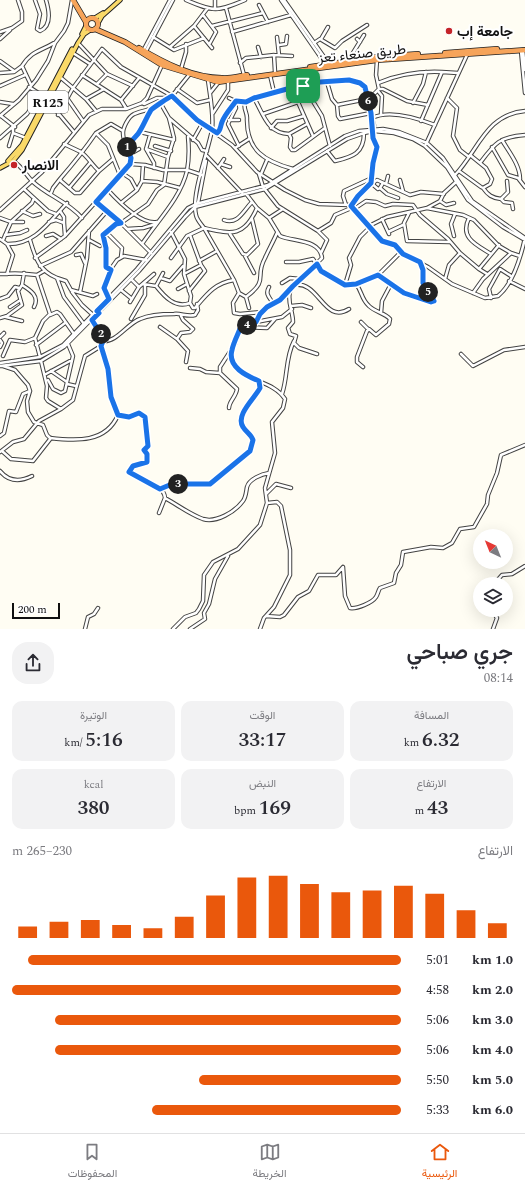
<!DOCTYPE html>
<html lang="ar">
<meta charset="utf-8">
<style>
body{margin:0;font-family:Spectral,Vazirmatn,serif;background:#f2f2f3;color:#2b2b33;direction:rtl;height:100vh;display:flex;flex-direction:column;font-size:15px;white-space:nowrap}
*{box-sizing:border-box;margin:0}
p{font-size:13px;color:#7c7c81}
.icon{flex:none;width:22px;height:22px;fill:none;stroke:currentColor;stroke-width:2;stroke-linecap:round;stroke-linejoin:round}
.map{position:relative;height:629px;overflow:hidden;direction:ltr}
.side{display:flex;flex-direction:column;background:#fff;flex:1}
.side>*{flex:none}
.needle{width:26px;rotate:317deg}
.controls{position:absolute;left:473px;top:529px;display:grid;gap:8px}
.controls a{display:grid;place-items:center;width:40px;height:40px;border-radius:50%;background:#fff;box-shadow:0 4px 16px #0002;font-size:20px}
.scale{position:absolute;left:12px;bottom:10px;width:48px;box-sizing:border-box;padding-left:4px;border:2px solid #101010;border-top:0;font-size:11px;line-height:14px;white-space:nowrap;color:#101010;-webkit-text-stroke:3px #fff;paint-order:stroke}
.pin{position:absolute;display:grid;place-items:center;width:34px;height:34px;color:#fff;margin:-17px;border-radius:8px;box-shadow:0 2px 6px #0006}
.km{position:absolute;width:20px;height:20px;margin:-10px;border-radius:50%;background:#222;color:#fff;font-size:11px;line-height:20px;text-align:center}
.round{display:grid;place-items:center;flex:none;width:42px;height:42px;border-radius:16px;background:#f2f2f3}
.overview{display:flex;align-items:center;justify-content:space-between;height:68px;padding:0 12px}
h1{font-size:22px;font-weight:600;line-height:30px}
.metrics{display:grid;grid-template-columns:repeat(3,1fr);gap:6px;height:68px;padding:4px 12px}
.metrics div{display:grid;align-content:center;border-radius:10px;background:#f2f2f3;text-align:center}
.metrics b{font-size:20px;font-weight:600}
.metrics small{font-size:11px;font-weight:400}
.metrics p{font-size:11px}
.chart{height:112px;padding:8px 12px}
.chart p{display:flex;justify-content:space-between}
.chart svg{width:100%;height:72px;margin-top:4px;stroke:#ea580c;stroke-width:6}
ul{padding:0 12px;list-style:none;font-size:13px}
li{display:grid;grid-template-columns:64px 48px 1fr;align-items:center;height:30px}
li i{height:10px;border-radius:5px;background:#ea580c}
.dock{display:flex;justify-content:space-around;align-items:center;height:56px;border-top:1px solid #e1e1e2;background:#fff;font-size:11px;color:#7c7c81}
.dock a{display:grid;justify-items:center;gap:2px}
.dock .active{color:#ea580c}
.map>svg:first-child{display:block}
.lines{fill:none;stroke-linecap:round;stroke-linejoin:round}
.minor-casing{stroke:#434343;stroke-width:4.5}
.major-casing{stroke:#212121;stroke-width:5.5}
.highway-casing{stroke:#212121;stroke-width:6}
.minor{stroke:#fff;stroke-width:2.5}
.major{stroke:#fad968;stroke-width:3.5}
.highway{stroke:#f6a45a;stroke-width:4.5}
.route-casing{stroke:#fff;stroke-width:8}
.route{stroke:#1a73e8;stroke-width:5}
.poi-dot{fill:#c42429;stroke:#fff;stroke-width:1.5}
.labels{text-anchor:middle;stroke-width:4;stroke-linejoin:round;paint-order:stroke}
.shield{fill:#fff;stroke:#585858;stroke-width:1}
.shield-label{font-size:13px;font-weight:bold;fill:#101010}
.poi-label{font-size:14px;font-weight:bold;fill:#101010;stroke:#fff;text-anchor:start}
.street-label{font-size:14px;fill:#101010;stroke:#fff}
</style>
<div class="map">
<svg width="525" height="629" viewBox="0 0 525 629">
<rect width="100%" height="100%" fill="#fffdf3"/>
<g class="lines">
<defs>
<path id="minor" d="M35,0L40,14L37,29L40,31C52,26 49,10 46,0
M186,0C214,12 217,12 245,0
M215,0V9
M281,0L326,65
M284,0L329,64
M259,5L268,22
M226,8L244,75
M203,15L216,32L210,43
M194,26L212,48
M212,26L263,13
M0,32L12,28L22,21V12L18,0
M232,32L291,15
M153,37L174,50L204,38
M277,37L279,55
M0,39L10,30
M321,39L328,27
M357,39L360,42
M78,43L107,74L133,86
M314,43L320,39L335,48L342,41L367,25
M279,45L286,44L287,36
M170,47L194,26L207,9
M258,47L261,57
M523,50L525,70
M143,51L170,0
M521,51L525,93
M73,53L90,64
M145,53L173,0
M274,55L292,56
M0,61L14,71
M348,61L364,35
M240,63L246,58L274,55L275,72
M181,69L186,52V44
M295,72L322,116L330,146
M0,73L14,72L22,66
M82,75L121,100L139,78
M189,75L172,96L197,120L232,145L257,172L285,190L305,200L319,204L349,205L382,241L395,245L403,254L428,267L452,284L485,298L498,296C513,284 521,256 525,238
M270,75L274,92
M60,77L86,99L96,111
M208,80C210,96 214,114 212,130C208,152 191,194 196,215C197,220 201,224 204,228C231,234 244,238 257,208
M327,82L332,99L337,105L338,116L340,119L371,113
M378,83C397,75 421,71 442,72
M97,84L107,74
M31,85L22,66C31,51 41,51 54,43
M0,86L25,75
M29,87L46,98
M177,89L197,103L210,100
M379,89H383L407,101L428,105
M378,91L382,96L381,114
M210,93L218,83
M308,93L298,102L313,136
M67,98L83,121
M229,98L235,101
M254,98C264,115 267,133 289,134L291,138L290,147L292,150H295L325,128
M447,98L457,108L453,136L460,150L469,157
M86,99L104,89
M121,100L126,108
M368,100L379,89L376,75L377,60
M48,101L74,132
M0,102L13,104
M142,103L144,104L157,98H168
M235,103L236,108L228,124L239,146
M413,103L423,84L426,72
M337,105L367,99L374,125L373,138L377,147L373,163L371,183L378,189L380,188L383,183
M213,113L228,90V82
M263,114L298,102
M58,115L73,88L102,49L121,67L172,96
M0,116L19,100L36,80L48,61L55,43L64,31L68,23L72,0
M1,116L15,127
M169,118L198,143L202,150L207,151
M372,118C390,109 417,118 435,125
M229,120H239
M421,121L442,72L458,73
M271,128L277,121H287L304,116
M140,132L174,140
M13,133L26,138
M96,133L111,124L123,131
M217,133C221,130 220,126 222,121C225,114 231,108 235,101L245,102
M289,134L307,124
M150,135L146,149L154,163V168
M0,138L27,114L41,95
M193,140L202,124
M502,140C509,152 520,165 520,179
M64,144L81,152C88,157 92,165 99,171L80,193H75L61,181L60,179C73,164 85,149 96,133L108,145L120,175
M426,144L467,55
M126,145L136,138L151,110
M9,146L13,133V128
M155,146L171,151
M492,147L508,175L518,178L525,187
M235,148L249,139
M146,149L168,157
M327,151L335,161C353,157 364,153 364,133
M130,154L139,149
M207,156L242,193
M13,161C22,166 25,174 32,181C48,196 67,201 82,218
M480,163C495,143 499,137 525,135
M130,164C131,153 123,144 123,133C123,128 128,117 134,114C148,108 153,112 167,98
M221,164L230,167
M218,168L224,159
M293,169C264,161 246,150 247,118C247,112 243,108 245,103C263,91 345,73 363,85L367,99
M99,171L113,159
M459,171L481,187L483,188L490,184L492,179L486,168L470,155
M122,173L131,179L137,190
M259,174L263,187L278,206L318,231
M261,174L267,160
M455,175C478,151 486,114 525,111
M400,180L403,191
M142,181L157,182L180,188
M456,182L444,193L440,201L427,208L463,215L474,220L499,246L511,253L520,256
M386,184L388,176
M69,188L90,163
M380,188L387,194L398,198
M483,188C488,195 492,198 501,199L508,192L507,181
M24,189L48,211L56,214
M107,189C117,200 141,225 157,222
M51,193L53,188L60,179
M501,199L504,202L512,203L513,209
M440,201L446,205L454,203
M96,202L121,223L151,253
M121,203L137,190L142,181L143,165
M198,203L206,161
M346,205L343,196L344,191L372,178
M354,209L366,201L376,202L385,206L393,204L413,205L420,215L448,239L460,253
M0,210L42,172L89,115L102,109H126L142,103L147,98L162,65
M22,211L33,216L40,214
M60,211L64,217V223
M409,213L404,223L407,241L449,242
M0,218L11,222L32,203L34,198
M269,218L283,209
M469,218C459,238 477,245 491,254
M382,219L389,234
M224,220C238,225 243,211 252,202
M49,222L56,220L64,223L65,236
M369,226L387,217L427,208
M127,229L143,228L156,224
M106,232L122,248L121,257
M388,232L403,225
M230,234L243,254L247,255L258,244L252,219
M5,235L20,233L27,230
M46,236L53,234L61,239
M454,236L451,224L455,214
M0,239L7,244L13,255L7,274
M3,240L11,222H23
M30,240C35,257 39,271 57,278L64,297L84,324
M89,240L100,246
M7,244C35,245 49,222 67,203
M142,244C158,220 180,199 187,171C189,160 189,147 188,137
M321,253L327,240L318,231L331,223L335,215L349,209L361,192L377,180L410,195L421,192L444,194
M76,255L81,254L85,263
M245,256L254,273
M35,258L65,236L130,164L145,165L163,170H187L202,175
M171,258L187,236L204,228L234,280L239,293L246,297
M146,260L124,256L117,260L110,270L105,263L106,248L103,235L116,223H121L148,204L157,190L164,185L168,157L174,138L169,118L161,104
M199,261L217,251
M286,262H299L313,259L321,271L345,285H350L378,275L401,252
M40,266L71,252L107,211
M0,274C13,273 24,273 37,275L50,314L43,321L35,338L40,357
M184,274L201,265L190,235
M487,274L479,269L499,245
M37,275L44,271
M378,275L391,284L382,301L381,313
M57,278L66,281L71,290L93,296L97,294
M161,278L170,281L183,266
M131,279L139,287
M445,279L449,265L460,253L479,269
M509,281L525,289
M282,283L290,278L300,279
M391,283L409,296L433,302L434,300L423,283V269L420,262
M143,284L156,286C164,296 175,309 190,303L191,296L184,274L185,259L171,232
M356,284C362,291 361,299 369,306C375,312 385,313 390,319L389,324L376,335L369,329L367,331L357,357V362L363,367
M22,285C30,290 40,296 34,307
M294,285C319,280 324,325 349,309
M345,285L351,265L349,258L360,237L370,227
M156,286L163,273
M269,287C265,294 269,297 273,303L276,302
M178,289L187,284
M121,290L132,299
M73,291L72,292L82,305L93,315
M189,291L205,271L201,265
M80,292L87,258L89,231
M290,292C287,301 293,312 293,322L288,328L290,334L296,336L294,343L299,348L317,354
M239,293L233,303L234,313L240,314L261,312
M473,293L483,279L511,253
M491,298L489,289L500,269L511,276
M0,299L8,296L15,287L19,288
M109,299L104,288L111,270
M130,302L139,287L154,274
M190,303L193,308H195C207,294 215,283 234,280
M291,306L302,305L311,308
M10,307L19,301
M249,308L246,297C270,279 254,278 265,258C269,249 273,242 277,233
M50,315L57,312L60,314L74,334
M181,316L183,320L193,329L190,332L181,333L177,339L188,351L186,362
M6,317L22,321
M0,318L7,316L22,305L18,291L22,285L24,273
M92,319L102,336L103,341L101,346L108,369L111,397L118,415L129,417L139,413L145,417L148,446L144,450L147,454V462L133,466L129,471C137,482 164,482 165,498
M131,319L145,295V285
M256,322L282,317L292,309
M361,322L368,329
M160,327L177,339
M243,327L267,328L275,319
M0,337L4,333
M0,340L2,343L0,347
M103,341C116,343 128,323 140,319C149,315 164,314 174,314C181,313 187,317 195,315L198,310L197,304
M36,345L65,323
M461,354L473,366L504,350L525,347
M3,356L10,340L25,342L35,338
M0,363L40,357L63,345L137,269L188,208L196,204L268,185L345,136L359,131L383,129L399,132L427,143L443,158L472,201L525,238
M0,366L41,361L64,347L139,271L185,217L195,207L265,189L347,139L364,133L374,131L394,133L413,139L425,146L447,167L468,200L503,227L525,240
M3,366L15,370L28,385L30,391L27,401L28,412L34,422L43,425L47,435L50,438C76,441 106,443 118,415
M190,368L200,369L206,372L220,373L237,389C236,397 229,401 229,408
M51,371L67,382
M220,373V367L235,344L240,329L256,322L260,314L267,307L280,300L322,258C320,239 294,242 280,236L269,218L257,208L247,195
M46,374L70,361
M48,380L53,389L61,393L65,391L73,356L68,344
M67,384L76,386
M282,394C288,377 285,358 294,341
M61,409L73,400L85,356L101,346
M0,436L4,433L9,411L16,412L23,394L30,391
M2,451L11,459L33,461L51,438
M0,452L13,442L24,439L39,421L61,409L48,401L46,398L47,386L41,361
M0,471C9,482 20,482 32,476
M160,489L172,484H210L250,451L253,440C251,434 246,432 243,427C236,416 255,397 260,388L259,381
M266,494L276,484L291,488
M159,513L165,498C178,505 189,514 203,519C216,523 235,512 243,501C246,497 246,492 247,487C249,479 262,474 269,473
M494,584L502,575L512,574L525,566
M492,610L497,618L493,629
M266,616L280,617L284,615L298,597L309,591L318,575H336L343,567L345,596L350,608C357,609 372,603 376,597C378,594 378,591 380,588L394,583L396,573L401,565L403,552L431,547L443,548L452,543L460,529L474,527L487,504L488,495L497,473L501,455L525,445
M85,629L88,617L94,614L98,608
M173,629L185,617L196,613L199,609L203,601L204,575L213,562L238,549L260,525L267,503L265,488L275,453L272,422L283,408L285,399C270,376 235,385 231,351
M190,629L205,619L204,613L209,604L215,579L228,556
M260,629L264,618L274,607L290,575V550L281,506L277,502L267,503"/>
<path id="major" d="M95,18L103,13
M98,23L102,16L120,0
M82,34L86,26
M8,161L22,145L72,49
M0,168L13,161L22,150L78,43L84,34L90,30"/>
<path id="highway" d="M73,0L86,22
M86 24a6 6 0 1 1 12 0a6 6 0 1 1-12 0Z
M95,29L125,42L162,65L218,82L377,60L525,50
M139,48C164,63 193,78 222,78C230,79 239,76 247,75
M445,53L497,49
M310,67L377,57L418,54"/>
</defs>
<use href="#minor" class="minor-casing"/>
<use href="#major" class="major-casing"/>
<use href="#highway" class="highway-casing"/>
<use href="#minor" class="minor"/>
<use href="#major" class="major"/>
<use href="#highway" class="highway"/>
</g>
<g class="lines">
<defs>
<path id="route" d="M349,80L360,83L365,87L371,113L373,138L377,147L373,163L371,183L358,196L351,206L382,241L395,245L403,254L420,262L423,270V283L434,301L431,302L404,293L378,275L356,284L345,285L321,271L317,264L293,286L280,300L267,307L260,314L256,322L240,329C237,336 233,344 232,350C227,367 247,376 259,381L260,388C255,398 235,415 243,427C246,432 251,434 253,440L250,451L210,484H172L160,489L129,472L133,466L147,462V454L144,450L148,446L145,417L139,413L129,417L118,415L111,397L108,369L101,346L103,341L102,336L92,320L99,313L97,311L109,299L104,288L111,270L106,267V248L103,235L116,224L121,223L96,202L130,164L131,158L126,145C142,134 142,125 151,110C153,108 169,97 172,96L197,120L217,133C221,130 220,127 222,122C225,114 231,108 236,101L246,102L254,98L287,89L320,82Z"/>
</defs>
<use href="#route" class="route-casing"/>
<use href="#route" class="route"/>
</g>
<g class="poi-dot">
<circle cx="449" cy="31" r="4"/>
<circle cx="14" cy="165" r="4"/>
</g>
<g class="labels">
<rect class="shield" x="28" y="91" width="40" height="22" rx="3"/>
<g class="shield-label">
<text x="48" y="107">R125</text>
</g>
<g class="poi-label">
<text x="457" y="36">جامعة إب</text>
<text x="22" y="170">الانصار</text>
</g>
<g class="street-label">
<text transform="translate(362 53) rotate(-6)" y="5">طريق صنعاء تعز</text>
</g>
</g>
</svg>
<div class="controls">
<a><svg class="needle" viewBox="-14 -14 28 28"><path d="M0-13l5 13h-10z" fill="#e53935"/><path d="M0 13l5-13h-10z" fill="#7c7c81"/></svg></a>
<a><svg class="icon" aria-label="layers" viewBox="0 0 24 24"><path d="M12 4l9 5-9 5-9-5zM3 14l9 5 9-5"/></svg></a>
</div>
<div class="scale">200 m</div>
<div class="pin" style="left:303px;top:86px;background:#1e9e55"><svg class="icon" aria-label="arrive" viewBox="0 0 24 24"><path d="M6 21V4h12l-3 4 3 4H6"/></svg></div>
<b class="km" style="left:127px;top:147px">1</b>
<b class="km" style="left:101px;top:334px">2</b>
<b class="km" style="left:178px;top:484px">3</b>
<b class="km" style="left:247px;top:325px">4</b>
<b class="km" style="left:428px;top:292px">5</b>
<b class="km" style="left:368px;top:101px">6</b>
</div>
<section class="side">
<div class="overview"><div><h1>جري صباحي</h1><p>08:14</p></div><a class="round"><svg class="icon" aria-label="share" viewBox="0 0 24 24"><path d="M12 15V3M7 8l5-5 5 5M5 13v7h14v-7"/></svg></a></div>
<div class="metrics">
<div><p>المسافة</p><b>6.32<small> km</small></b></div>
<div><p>الوقت</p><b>33:17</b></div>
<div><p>الوتيرة</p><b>5:16<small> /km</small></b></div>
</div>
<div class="metrics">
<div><p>الارتفاع</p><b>43<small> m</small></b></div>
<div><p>النبض</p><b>169<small> bpm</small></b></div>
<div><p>kcal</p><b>380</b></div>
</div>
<div class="chart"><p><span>الارتفاع</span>230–265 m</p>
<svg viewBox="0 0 160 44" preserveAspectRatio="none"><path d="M5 44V37M15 44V34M25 44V33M35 44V36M45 44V38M55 44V31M65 44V18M75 44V7M85 44V6M95 44V11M105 44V16M115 44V15M125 44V12M135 44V17M145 44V27M155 44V35"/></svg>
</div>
<ul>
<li><b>1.0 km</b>5:01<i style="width:96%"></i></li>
<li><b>2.0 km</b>4:58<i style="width:100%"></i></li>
<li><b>3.0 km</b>5:06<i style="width:89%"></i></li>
<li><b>4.0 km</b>5:06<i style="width:89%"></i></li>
<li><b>5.0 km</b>5:50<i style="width:52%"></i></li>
<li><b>6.0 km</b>5:33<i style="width:64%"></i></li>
</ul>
</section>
<nav class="dock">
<a class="active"><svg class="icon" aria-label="home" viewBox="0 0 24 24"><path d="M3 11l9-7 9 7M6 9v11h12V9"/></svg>الرئيسية</a>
<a><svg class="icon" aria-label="map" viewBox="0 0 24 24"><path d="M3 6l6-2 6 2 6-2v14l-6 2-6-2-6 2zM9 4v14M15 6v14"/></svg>الخريطة</a>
<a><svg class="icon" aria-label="saved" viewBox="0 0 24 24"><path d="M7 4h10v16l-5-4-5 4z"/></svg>المحفوظات</a>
</nav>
